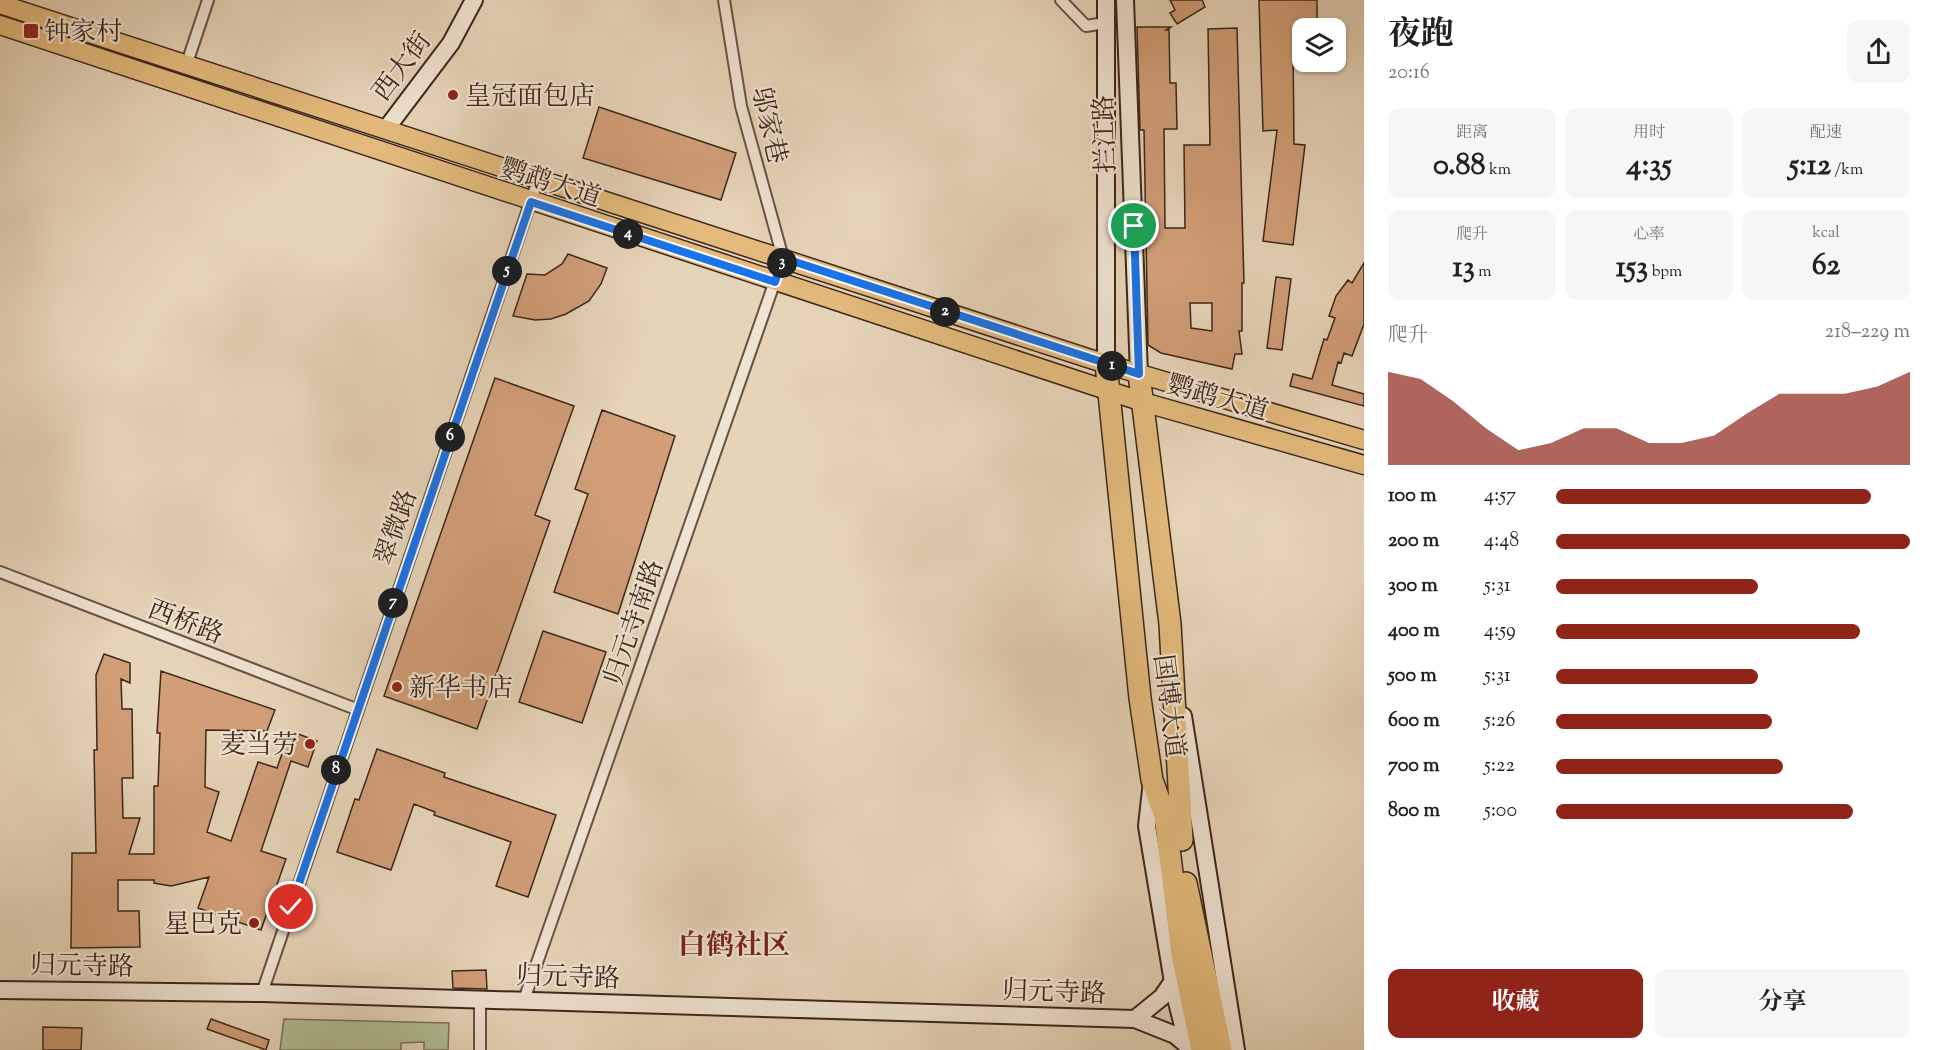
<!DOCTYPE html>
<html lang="zh">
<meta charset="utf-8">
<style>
body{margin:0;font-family:"Sorts Mill Goudy","Noto Serif SC",serif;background:#f6f6f6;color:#222;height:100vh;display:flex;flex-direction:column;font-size:22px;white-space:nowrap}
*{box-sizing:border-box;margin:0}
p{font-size:20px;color:#767676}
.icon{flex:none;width:33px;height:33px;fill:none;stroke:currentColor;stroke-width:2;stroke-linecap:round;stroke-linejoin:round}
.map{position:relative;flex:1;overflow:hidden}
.sheet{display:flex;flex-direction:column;background:#fff;width:570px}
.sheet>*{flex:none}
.buttons{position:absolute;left:1292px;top:18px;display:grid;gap:12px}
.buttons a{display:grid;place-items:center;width:54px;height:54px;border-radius:12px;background:#fff;box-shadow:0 2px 4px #0004;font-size:30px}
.pin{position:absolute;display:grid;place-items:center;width:51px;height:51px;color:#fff;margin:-26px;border:3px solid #fff;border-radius:50%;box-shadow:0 2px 6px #0007}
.km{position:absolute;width:30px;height:30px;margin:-15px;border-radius:50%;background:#222;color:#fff;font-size:16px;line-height:30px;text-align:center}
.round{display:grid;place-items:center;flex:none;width:63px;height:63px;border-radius:12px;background:#f6f6f6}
.head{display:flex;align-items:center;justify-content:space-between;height:102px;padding:0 24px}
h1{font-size:33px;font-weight:700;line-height:45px}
.stats{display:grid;grid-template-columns:repeat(3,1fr);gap:9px;height:102px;padding:6px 24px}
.stats div{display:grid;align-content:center;border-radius:12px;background:#f6f6f6;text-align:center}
.stats b{font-size:30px;font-weight:700}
.stats small{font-size:16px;font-weight:400}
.stats p{font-size:16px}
.chart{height:168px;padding:12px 24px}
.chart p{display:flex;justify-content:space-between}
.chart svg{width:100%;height:108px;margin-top:6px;fill:#8f2418;opacity:.7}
.button{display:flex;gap:12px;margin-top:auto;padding:12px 24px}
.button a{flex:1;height:69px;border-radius:12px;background:#8f2418;color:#fff;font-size:24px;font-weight:700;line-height:69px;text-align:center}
.button a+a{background:#f6f6f6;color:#222}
ul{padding:0 24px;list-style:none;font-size:20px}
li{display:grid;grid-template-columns:96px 72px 1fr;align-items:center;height:45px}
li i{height:15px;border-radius:8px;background:#8f2418}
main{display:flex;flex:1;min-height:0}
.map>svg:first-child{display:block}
.green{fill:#b0be93;stroke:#767256;stroke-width:1.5}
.building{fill:#d19e78;stroke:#3c271a;stroke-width:1.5;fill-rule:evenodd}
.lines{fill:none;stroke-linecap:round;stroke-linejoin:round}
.street-casing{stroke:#665242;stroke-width:14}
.secondary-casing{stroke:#3c271a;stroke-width:20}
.primary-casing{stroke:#3c271a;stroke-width:21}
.highway-casing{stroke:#3c271a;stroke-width:24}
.street{stroke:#efe3d1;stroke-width:10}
.secondary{stroke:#efe3d1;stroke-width:16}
.primary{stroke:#e3ba7c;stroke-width:18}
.highway{stroke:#e3ba7c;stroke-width:21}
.route-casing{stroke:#fff;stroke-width:12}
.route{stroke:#1a73e8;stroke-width:8}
.poi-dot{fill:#8f2418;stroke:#efe3d1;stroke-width:2}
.labels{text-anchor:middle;stroke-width:4.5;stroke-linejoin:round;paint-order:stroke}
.poi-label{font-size:26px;fill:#3c271a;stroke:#efe3d1;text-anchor:start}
.street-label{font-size:26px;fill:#3c271a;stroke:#efe3d1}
.quarter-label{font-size:28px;font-weight:bold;fill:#7a1f14;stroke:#efe3d1}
</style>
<main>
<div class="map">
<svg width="1364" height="1050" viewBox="0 0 1364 1050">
<rect width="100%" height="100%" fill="#e6d4b8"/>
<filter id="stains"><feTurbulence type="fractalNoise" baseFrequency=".00333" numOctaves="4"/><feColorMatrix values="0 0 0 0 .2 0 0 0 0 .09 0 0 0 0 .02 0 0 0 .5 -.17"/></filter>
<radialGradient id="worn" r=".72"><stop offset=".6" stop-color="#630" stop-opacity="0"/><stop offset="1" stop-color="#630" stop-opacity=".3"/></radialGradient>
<path class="green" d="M284,1019L449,1023L448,1050H424V1042L401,1043V1050H280Z"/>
<path class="building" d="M1170,0H1202L1205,7L1177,24L1170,13L1175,10Z
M1259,0H1317V28H1302V45H1293L1294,144L1305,145L1293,245L1263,241L1277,130L1263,131Z
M1137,27H1171L1166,30H1169L1170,83H1176L1177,129H1164L1165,228H1185L1184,145H1210L1208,29L1237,28L1244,283H1242V331H1239L1242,354H1235L1232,369L1161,353L1148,345L1144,130H1140ZM1190,303H1212V331L1191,328Z
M599,107L736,153L721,200L583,158Z
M568,254L607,268L601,284L589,301L566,314L551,319L535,320L513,316L527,274L545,275L562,264Z
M1364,263V324L1352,356L1344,353L1341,363L1338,362L1332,385L1364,394V406L1290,386L1293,374L1312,379L1324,339L1327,340L1335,318L1329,316L1336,296L1348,280L1352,283Z
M1276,277L1291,279L1282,350L1267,348Z
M495,378L574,406L535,515L550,521L477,729L384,696Z
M602,410L675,436L618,614L554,592L588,494L575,489Z
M543,631L606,652L582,723L519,702Z
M104,654L130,663V683L121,679L122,709H132L133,778H122L123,818H140L129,854H154V786H158L160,733H157L161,671L275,710L267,731L206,730L205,787L219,792L207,832L231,841L258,762L277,768L290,731L317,741L308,767L291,761L261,851L286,859L261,930L198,908L209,877L171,886L154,883V880H118V911H139L140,947L71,948L72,853H96L94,750H97L96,675Z
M377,749L445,773L444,777L556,815L528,897L496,886L511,842L434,815L435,812L414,804L391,870L337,852L355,799L359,800Z
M486,970L487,989L453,988L452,971Z
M211,1019L269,1040L266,1050L207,1029Z
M43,1027L82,1028L81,1050H43Z"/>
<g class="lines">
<defs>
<path id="street" d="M1061,0L1086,26L1105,23
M187,63L208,0
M0,572L356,709
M262,993L539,177
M524,1000L783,258L741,106L724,0
M480,1050V999"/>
<path id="secondary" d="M1106,0V364
M1125,0L1139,374
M386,129L451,43L474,0
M1183,716L1236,1050
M1152,781L1147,826L1175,994L1189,1050
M1173,981L1162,997L1135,1019L1175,1035L1188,1046
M0,990L262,993L1135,1019"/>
<path id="primary" d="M0,4L1106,364L1364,440
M0,25L1143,402L1364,465"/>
<path id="highway" d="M1106,364L1140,698L1152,780L1165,816L1182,954L1202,1050
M1139,374L1170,624L1182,840
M1186,883L1221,1050"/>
</defs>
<use href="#street" class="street-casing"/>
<use href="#secondary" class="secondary-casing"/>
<use href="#primary" class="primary-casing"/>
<use href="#highway" class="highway-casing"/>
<use href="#street" class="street"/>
<use href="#secondary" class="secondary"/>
<use href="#primary" class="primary"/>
<use href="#highway" class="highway"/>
</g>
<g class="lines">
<defs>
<path id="route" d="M291,907L531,202L775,282L783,258L1139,374L1134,226"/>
</defs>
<use href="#route" class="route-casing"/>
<use href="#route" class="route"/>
</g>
<g class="poi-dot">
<rect x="23" y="23" width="16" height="16" rx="3"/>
<circle cx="453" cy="95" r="6"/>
<circle cx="397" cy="687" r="6"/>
<circle cx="310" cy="744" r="6"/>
<circle cx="254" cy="923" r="6"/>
</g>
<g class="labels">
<g class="poi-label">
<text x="44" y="40">钟家村</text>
<text x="465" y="104">皇冠面包店</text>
<text x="409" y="696">新华书店</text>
<text x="298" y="753" text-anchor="end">麦当劳</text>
<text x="242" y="932" text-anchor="end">星巴克</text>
</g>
<g class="street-label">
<text transform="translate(401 66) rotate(-53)" y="9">西大街</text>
<text transform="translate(770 125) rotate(77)" y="9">邬家巷</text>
<text transform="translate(1104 134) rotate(-92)" y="9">拦江路</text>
<text transform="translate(551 182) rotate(18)" y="9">鹦鹉大道</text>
<text transform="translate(1218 397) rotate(16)" y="9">鹦鹉大道</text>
<text transform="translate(395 527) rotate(-71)" y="9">翠微路</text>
<text transform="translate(186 621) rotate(21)" y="9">西桥路</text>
<text transform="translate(633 622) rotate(-71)" y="9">归元寺南路</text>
<text transform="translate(1170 706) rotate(83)" y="9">国博大道</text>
<text transform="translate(82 965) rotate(1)" y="9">归元寺路</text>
<text transform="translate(568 976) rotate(2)" y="9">归元寺路</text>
<text transform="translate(1054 991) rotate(2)" y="9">归元寺路</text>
</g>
<g class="quarter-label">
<text x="734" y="954">白鹤社区</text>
</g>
</g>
<rect width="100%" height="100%" filter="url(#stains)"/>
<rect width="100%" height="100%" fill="url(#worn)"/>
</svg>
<div class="buttons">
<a><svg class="icon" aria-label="layers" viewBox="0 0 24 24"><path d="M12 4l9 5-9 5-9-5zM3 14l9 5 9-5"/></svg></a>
</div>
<div class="pin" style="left:1134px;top:226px;background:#1e9e55"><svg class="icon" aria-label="arrive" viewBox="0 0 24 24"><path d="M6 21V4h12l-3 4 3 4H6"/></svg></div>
<div class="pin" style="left:291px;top:907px;background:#d93025"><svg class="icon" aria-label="check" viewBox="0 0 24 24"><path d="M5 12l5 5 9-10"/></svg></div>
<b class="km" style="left:1112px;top:366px">1</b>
<b class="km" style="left:945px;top:312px">2</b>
<b class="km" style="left:782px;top:263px">3</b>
<b class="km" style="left:628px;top:234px">4</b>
<b class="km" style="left:507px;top:271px">5</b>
<b class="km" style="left:450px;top:437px">6</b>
<b class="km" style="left:393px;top:603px">7</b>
<b class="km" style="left:336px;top:770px">8</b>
</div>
<section class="sheet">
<div class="head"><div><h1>夜跑</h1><p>20:16</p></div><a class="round"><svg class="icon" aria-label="share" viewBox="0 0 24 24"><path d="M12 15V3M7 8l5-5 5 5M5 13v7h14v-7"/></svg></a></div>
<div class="stats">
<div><p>距离</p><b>0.88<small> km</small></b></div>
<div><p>用时</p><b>4:35</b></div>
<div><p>配速</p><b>5:12<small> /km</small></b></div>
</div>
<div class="stats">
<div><p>爬升</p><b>13<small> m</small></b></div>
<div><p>心率</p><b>153<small> bpm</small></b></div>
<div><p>kcal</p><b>62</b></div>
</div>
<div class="chart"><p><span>爬升</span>218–229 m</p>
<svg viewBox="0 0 160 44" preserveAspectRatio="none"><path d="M0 44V6L10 9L20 18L30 29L40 38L50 35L60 29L70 29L80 35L90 35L100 32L110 23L120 15L130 15L140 15L150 12L160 6V44z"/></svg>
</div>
<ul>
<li><b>100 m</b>4:57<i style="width:89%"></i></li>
<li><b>200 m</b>4:48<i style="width:100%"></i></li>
<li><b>300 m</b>5:31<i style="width:57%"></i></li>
<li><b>400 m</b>4:59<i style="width:86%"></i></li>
<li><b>500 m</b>5:31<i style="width:57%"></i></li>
<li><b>600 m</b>5:26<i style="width:61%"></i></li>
<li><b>700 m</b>5:22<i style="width:64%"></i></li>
<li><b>800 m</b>5:00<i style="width:84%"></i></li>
</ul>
<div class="button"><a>收藏</a><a>分享</a></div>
</section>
</main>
